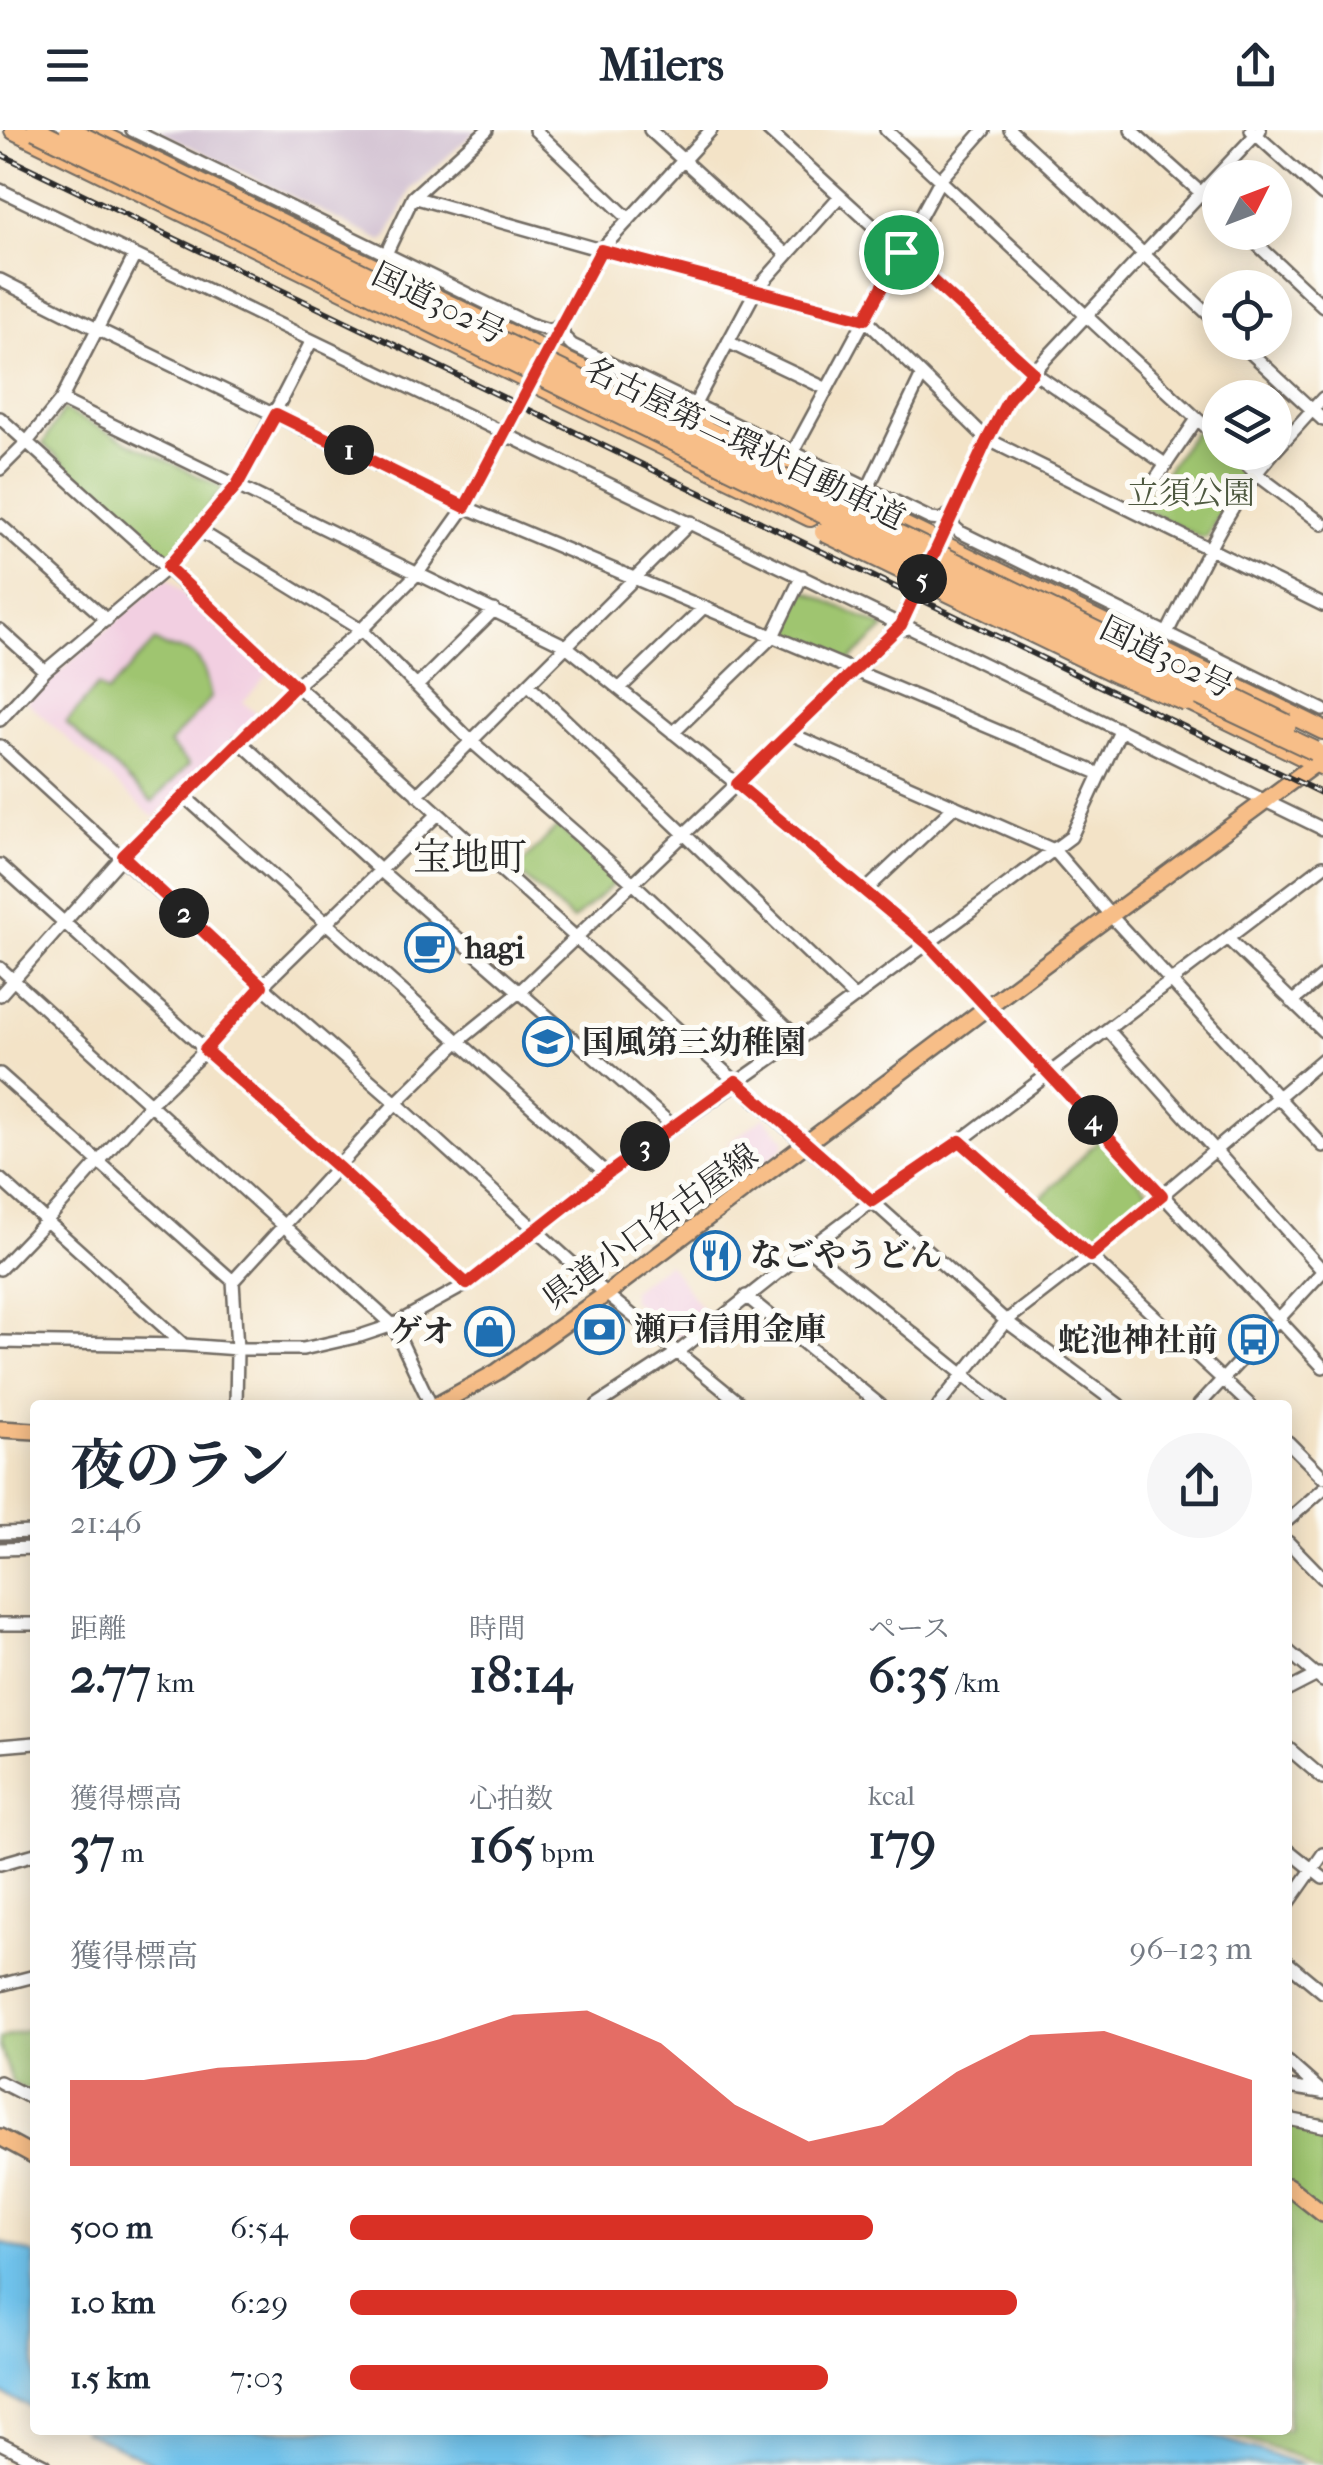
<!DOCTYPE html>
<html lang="ja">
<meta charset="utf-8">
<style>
body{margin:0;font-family:"IM FELL French Canon","Noto Serif JP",serif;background:#f6f6f7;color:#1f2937;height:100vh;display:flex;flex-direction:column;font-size:38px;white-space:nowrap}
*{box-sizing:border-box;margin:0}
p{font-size:32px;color:#747a83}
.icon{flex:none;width:55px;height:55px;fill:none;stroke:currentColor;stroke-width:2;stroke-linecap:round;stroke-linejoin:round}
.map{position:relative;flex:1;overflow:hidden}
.details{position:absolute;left:30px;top:1270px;width:1262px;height:1035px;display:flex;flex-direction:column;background:#fff;border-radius:10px;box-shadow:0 5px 25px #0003}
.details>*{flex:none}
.needle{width:65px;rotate:48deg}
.buttons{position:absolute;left:1202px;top:30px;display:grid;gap:20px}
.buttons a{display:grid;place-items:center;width:90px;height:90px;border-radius:50%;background:#fff;box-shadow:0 5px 25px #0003;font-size:50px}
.pin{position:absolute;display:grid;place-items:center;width:85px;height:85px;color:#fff;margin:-42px;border:5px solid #fff;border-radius:50%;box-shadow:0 2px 10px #0007}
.km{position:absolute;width:50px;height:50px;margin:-25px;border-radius:50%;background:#222;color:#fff;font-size:28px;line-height:50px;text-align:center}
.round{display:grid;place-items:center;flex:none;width:105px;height:105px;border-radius:52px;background:#f6f6f7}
.head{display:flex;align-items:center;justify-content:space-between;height:170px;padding:0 40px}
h1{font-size:55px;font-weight:700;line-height:75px}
.figures{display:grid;grid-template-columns:repeat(3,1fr);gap:15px;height:170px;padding:10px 40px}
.figures div{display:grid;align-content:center}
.figures b{font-size:50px;font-weight:700}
.figures small{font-size:28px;font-weight:400}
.figures p{font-size:28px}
.chart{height:280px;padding:20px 40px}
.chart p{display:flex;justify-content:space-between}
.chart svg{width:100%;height:180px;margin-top:10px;fill:#d93025;opacity:.7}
ul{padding:0 40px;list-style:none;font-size:32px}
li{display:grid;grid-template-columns:160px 120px 1fr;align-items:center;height:75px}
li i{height:25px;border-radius:12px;background:#d93025}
header{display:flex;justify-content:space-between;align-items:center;height:130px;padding:0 40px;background:#fff;font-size:45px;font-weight:700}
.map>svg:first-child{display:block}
.built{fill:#f2cfe1}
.industrial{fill:#cfbdcf}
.green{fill:#9fc570;stroke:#65784e;stroke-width:2.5}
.water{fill:#70c3ec;stroke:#4e778c;stroke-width:2.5}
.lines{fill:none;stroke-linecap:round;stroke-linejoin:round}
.minor-casing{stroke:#716b62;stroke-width:16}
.major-casing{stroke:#716b62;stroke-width:20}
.highway-casing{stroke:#716b62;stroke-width:22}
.minor{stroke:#fff;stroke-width:11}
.major{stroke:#f7be88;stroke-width:15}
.highway{stroke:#f7be88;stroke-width:18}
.rail-casing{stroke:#2b2b2b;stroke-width:6}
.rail{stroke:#fdfcf7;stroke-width:2.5;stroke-dasharray:8;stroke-linecap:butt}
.highway-bridge-casing{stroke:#716b62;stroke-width:22;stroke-linecap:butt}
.highway-bridge{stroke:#f7be88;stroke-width:18}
.route-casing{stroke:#fff;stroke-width:20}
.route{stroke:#d93025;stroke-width:12}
.labels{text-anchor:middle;stroke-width:10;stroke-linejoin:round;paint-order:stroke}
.street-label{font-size:32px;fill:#2b2b2b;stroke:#fdfcf7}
.park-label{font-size:32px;fill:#4e5940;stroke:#fdfcf7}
.poi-label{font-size:32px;font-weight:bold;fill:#2b2b2b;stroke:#fdfcf7;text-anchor:start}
.quarter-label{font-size:38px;fill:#2b2b2b;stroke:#fdfcf7}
</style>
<header><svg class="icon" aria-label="menu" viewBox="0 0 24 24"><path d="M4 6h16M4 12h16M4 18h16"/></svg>Milers<svg class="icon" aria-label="share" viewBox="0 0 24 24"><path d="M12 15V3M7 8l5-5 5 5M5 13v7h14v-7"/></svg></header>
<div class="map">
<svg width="1323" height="2335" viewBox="0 0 1323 2335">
<rect width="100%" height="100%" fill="#fdfcf7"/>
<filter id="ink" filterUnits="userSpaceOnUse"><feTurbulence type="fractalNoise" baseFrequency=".01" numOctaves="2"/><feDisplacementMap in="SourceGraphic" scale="20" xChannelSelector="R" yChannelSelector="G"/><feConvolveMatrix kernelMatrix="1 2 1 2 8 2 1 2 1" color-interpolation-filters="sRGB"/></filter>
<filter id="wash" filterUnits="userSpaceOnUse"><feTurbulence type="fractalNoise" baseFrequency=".0048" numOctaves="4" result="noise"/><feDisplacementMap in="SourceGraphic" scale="40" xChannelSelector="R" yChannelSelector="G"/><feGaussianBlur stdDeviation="2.25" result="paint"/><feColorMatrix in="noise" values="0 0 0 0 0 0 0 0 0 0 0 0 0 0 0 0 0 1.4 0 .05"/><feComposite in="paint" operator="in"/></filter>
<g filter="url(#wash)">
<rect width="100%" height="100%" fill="#f3e3c7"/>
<path class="built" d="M168,449L269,543L243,572L259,586L154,688L26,571L162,451Z
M764,987L785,1009L784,1017L751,1043L728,1013Z
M668,1133L709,1188L684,1208H681L631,1170V1160Z"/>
<path class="industrial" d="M157,0H477L411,59L387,108L382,111Z"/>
<path class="green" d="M63,280L223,358L168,429L43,314Z
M1203,301L1220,317V322L1226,323L1244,340L1207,407L1202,408L1143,379V374L1194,302Z
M802,459L885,498L848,532L779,502Z
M155,511C164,518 167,517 177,519C204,522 206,546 211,568L169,614L189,634L152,672L66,593L98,555L107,563Z
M558,696L617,751L573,790L516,740Z
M1099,1010L1150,1063L1090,1117L1038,1071Z
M35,1897V1957L25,1960L12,1952L0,1916V1909Z
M1288,1992L1323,1999V2335L1215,2300H1288Z"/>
<path class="water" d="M0,2112L35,2125V2279L0,2263Z
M82,2300H1191L1304,2335H159Z"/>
</g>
<g filter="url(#ink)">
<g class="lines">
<defs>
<path id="minor" d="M132,0L529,194L549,200L560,195
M535,0L629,89
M650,0L787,125
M768,0L1033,242L1165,334
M886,0L1220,310
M1010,0L1220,195
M1131,0L1220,80
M1251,0L1323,65
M0,60L504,303
M413,67L601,120L865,189L987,309L1323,475
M1244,102L1323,176
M386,124L413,67L487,0
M0,150L97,199L465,377L1100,644
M561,195L564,207L572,215L931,389L940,390L951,384
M728,212L827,259
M1239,212L1323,290
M544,228L601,120L711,0
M61,270L566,516L737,654L928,814L1323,1237
M695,274L756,160L840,66
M0,288L806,1015L872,1071L1006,1191L1119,1275
M500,312L506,308H513L901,495
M1275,321L1323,268
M793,322L940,50L984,0
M1233,322L1255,343L1323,394
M0,339L27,312L61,270L135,125
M868,358L922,245
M1134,381L1197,289
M951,384L953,396L960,402L1323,580
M0,395L107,490
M200,401L361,500L471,611L633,753L799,909
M938,416L987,309L1009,268L1260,0
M0,500L45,541
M895,500L910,498L1323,699
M1167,503C1198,442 1227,374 1274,322
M528,554L855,868
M417,556L494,480
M619,559L704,477
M0,590L45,541L168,437L200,401L237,355L311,212
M673,603L773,506L802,446
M791,604L1054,720L1111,786L1323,1016
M238,610L381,741L673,996
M0,616L262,856L396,973L606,1164L742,1275
M417,665L691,392
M184,666L607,1044
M0,735L467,1154
M865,761L955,676
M1228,809L1323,901
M0,838L393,1195L431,1275
M0,865L123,726L295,556L361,500L418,443L465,377L533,249
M1292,872L1323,846
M1108,900L1323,1141
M0,944L233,1151
M960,1011L1090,1126L1250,1275
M0,1049L184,1215
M808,1119L1001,1275
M0,1139L47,1090L150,974L205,921L262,856L438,684
M746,1166L880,1275
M0,1212L184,1215L237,1219H303L360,1206L393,1195L467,1154L492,1136L535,1099L607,1044L799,909L1071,707L1120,601
M236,1275L237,1219L233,1151L396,973L460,910L518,863L856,540L901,495L923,446
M597,1275L678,1222L808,1119L872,1071L960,1011L1323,736
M939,1275L1006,1191L1090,1126L1323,929
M1199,1275L1323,1141
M1288,1312L1323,1347
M1288,1390L1323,1359
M0,1403L35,1402
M1288,1412L1323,1448
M0,1419L35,1418
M0,1494H35
M1288,1521L1323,1551
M1288,1560L1319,1544
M0,1616L35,1613
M1288,1618L1323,1648
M1288,1720L1323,1748
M0,1734L35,1724
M1288,1774L1323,1724
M1288,1833L1323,1862
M0,1855L35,1846
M1288,1932L1323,1963
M0,1952L35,1970
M1288,1957L1321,1962
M1288,1989L1323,1996
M0,2313L44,2335"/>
<path id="major" d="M437,1275L497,1242L606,1164L1018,854L1323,628
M0,1299L35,1301
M0,2007L35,2026
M1288,2056L1323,2084"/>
<path id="highway" d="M14,0L810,387
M90,0L1323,600
M1175,564L1323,636"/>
</defs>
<use href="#minor" class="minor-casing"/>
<use href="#major" class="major-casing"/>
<use href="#highway" class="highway-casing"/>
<use href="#minor" class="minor"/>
<use href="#major" class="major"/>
<use href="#highway" class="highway"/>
<defs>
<path id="rail" d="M0,24L1323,664"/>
</defs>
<use href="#rail" class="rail-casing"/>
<use href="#rail" class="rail"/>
<defs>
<path id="highway-bridge" d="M35,0L1123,530L1315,621
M69,0L1287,594
M824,402L1117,544L1186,572"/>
</defs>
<use href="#highway-bridge" class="highway-bridge-casing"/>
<use href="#highway-bridge" class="highway-bridge"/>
</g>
</g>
<g class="lines" filter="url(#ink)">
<defs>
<path id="route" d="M601,120L865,189L901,122L1033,242L1009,268L987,310L901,495L737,654L928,814L1162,1065L1090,1126L960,1011L872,1071L736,951L607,1044L467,1154L339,1038L205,920L262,856L123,726L295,556L168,437L237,355L276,284L465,377Z"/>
</defs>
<use href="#route" class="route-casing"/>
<use href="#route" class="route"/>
</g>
<defs>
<symbol id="cafe-ring" viewBox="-11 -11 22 22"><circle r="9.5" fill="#fdfcf7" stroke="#1f6fb2" stroke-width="1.5"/><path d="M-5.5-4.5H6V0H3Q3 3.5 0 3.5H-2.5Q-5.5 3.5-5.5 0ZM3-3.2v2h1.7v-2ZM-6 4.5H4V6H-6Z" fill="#1f6fb2"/></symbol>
<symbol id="school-ring" viewBox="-11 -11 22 22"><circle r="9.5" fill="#fdfcf7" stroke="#1f6fb2" stroke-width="1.5"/><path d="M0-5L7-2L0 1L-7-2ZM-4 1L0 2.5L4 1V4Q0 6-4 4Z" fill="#1f6fb2"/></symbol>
<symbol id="restaurant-ring" viewBox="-11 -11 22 22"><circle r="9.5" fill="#fdfcf7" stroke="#1f6fb2" stroke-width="1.5"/><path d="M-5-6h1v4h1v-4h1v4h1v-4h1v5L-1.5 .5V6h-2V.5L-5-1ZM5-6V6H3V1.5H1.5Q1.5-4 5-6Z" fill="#1f6fb2"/></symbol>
<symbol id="bank-ring" viewBox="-11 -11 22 22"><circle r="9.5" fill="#fdfcf7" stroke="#1f6fb2" stroke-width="1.5"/><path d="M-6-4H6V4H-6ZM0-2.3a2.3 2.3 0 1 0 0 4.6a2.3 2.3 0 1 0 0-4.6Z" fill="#1f6fb2"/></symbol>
<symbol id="shop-ring" viewBox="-11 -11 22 22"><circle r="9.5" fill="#fdfcf7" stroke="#1f6fb2" stroke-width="1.5"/><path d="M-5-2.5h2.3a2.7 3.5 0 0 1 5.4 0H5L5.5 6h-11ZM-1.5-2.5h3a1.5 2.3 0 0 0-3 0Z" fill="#1f6fb2"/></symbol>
<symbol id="bus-ring" viewBox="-11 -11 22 22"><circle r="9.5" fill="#fdfcf7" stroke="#1f6fb2" stroke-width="1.5"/><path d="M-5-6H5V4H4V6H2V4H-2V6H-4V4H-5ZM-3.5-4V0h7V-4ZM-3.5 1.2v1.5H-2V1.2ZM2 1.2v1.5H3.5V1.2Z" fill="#1f6fb2"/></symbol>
</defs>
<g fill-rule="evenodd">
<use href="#cafe-ring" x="402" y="790" width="55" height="55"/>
<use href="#school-ring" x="520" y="884" width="55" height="55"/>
<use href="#restaurant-ring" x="688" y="1098" width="55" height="55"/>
<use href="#bank-ring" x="572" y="1172" width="55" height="55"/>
<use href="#shop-ring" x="462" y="1174" width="55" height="55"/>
<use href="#bus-ring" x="1226" y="1182" width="55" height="55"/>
</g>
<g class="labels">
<g class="street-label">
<text transform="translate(439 173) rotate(26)" y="11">国道302号</text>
<text transform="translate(745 313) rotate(26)" y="11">名古屋第二環状自動車道</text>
<text transform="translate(1167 527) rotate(26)" y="11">国道302号</text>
<text transform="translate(650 1096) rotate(-36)" y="11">県道小口名古屋線</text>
</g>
<g class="park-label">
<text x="1191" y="374">立須公園</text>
</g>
<g class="poi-label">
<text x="465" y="828">hagi</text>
<text x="582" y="923">国風第三幼稚園</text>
<text x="750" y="1136">なごやうどん</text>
<text x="634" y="1210">瀬戸信用金庫</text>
<text x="454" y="1212" text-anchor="end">ゲオ</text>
<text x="1218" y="1221" text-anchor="end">蛇池神社前</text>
</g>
<g class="quarter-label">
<text x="470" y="740">宝地町</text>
</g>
</g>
</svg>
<div class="buttons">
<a><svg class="needle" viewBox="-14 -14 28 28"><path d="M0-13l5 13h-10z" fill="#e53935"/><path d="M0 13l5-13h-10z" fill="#747a83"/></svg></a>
<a><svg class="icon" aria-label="locate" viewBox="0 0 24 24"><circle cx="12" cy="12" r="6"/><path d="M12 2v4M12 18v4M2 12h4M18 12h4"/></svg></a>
<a><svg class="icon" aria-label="layers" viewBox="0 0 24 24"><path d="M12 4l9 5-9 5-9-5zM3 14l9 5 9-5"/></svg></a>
</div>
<div class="pin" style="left:901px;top:122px;background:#1e9e55"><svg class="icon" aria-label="arrive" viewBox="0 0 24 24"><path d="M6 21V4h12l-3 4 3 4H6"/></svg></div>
<b class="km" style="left:349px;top:320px">1</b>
<b class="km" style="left:184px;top:783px">2</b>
<b class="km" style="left:645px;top:1016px">3</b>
<b class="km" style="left:1093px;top:990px">4</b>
<b class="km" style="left:922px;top:449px">5</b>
<section class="details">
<div class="head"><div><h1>夜のラン</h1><p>21:46</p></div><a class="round"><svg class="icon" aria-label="share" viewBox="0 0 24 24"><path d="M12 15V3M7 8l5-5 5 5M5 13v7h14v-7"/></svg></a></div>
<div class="figures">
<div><p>距離</p><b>2.77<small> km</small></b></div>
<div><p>時間</p><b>18:14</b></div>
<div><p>ペース</p><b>6:35<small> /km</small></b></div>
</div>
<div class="figures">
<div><p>獲得標高</p><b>37<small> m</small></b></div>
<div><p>心拍数</p><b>165<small> bpm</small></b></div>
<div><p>kcal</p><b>179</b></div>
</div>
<div class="chart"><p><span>獲得標高</span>96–123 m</p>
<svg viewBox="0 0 160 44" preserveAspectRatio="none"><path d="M0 44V23L10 23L20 20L30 19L40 18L50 13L60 7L70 6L80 14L90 29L100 38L110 34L120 21L130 12L140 11L150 17L160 23V44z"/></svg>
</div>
<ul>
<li><b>500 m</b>6:54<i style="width:58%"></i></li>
<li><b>1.0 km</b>6:29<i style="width:74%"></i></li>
<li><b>1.5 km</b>7:03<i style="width:53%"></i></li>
</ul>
</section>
</div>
